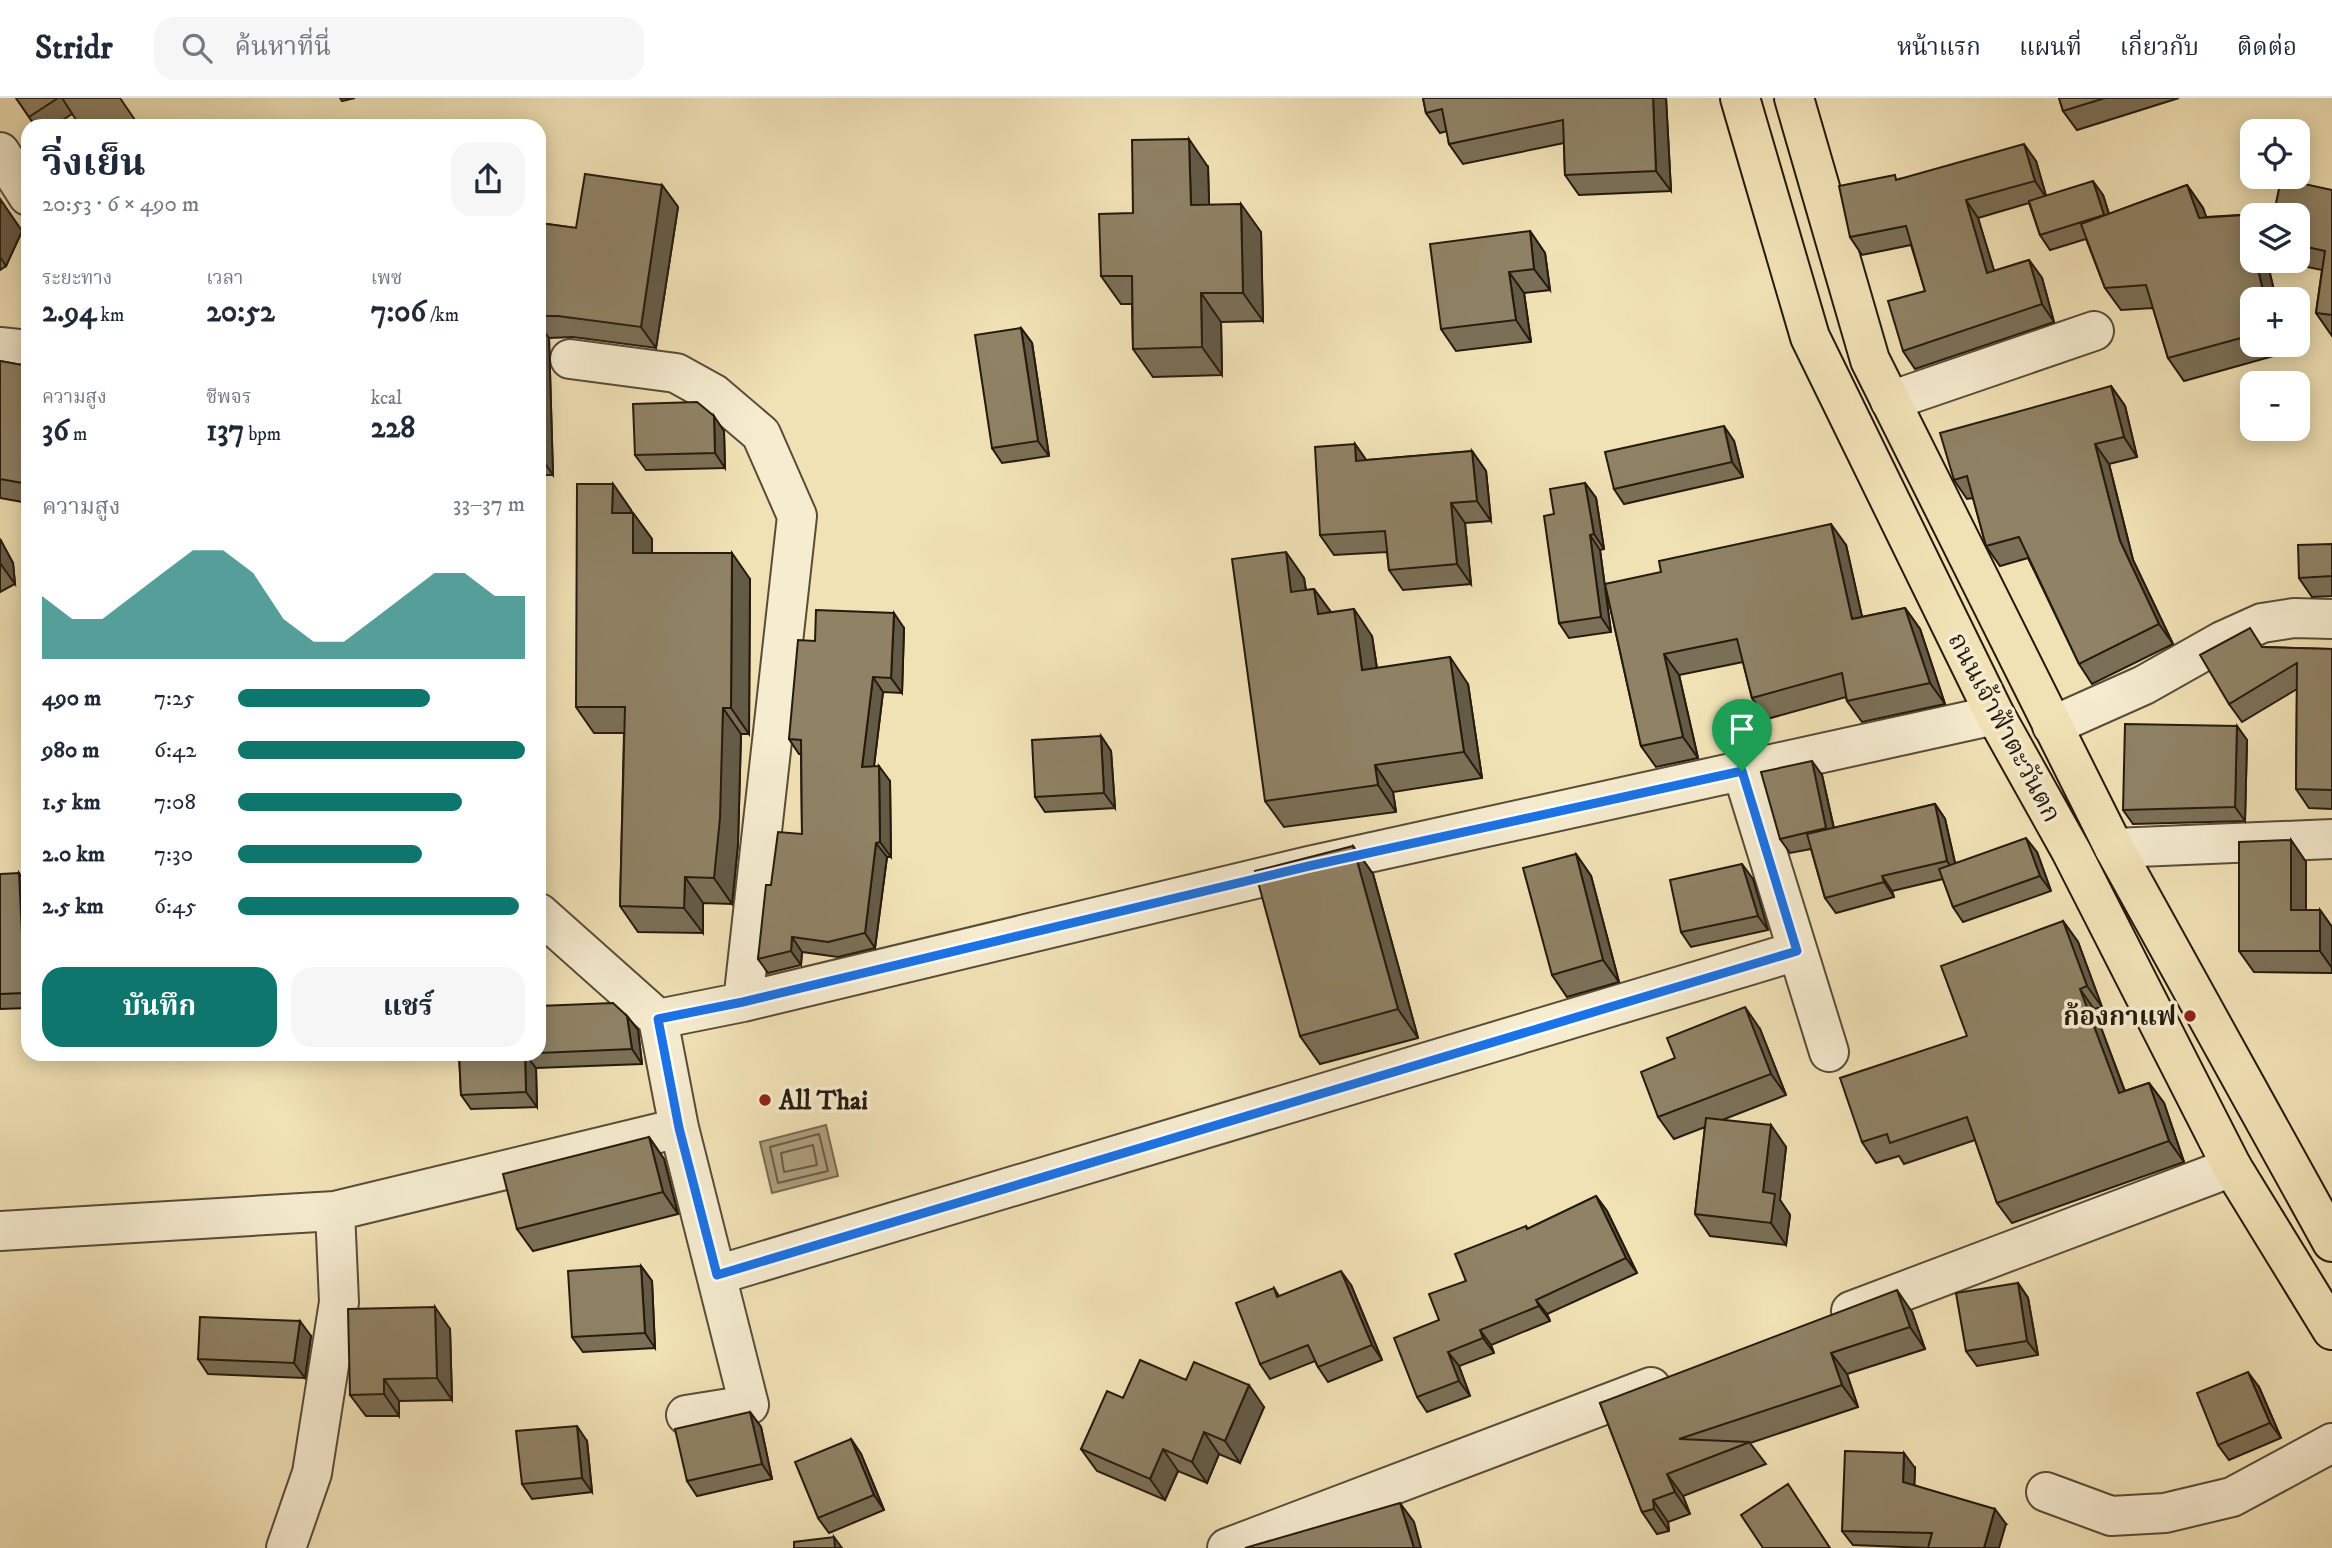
<!DOCTYPE html>
<html lang="th">
<meta charset="utf-8">
<style>
body{margin:0;font-family:"IM FELL DW Pica","Noto Serif Thai",serif;background:#f6f6f7;color:#1f2937;height:100vh;display:flex;flex-direction:column;font-size:26px;white-space:nowrap}
*{box-sizing:border-box;margin:0}
p{font-size:23px;color:#747a83}
.icon{flex:none;width:38px;height:38px;fill:none;stroke:currentColor;stroke-width:2;stroke-linecap:round;stroke-linejoin:round}
.map{position:relative;flex:1;overflow:hidden}
.details{position:absolute;left:21px;top:21px;width:525px;height:942px;display:flex;flex-direction:column;background:#fff;border-radius:21px;box-shadow:0 4px 18px #0003}
.details>*{flex:none}
.fabs{position:absolute;left:2240px;top:21px;display:grid;gap:14px}
.fabs a{display:grid;place-items:center;width:70px;height:70px;border-radius:14px;background:#fff;box-shadow:0 4px 18px #0003;font-size:35px}
.pin{position:absolute;display:grid;place-items:center;width:60px;height:60px;color:#fff;margin:-72px -30px;border-radius:50% 50% 50% 0;rotate:-45deg;box-shadow:0 0 7px #0007}
.pin .icon{rotate:45deg}
.round{display:grid;place-items:center;flex:none;width:74px;height:74px;border-radius:21px;background:#f6f6f7}
.summary{display:flex;align-items:center;justify-content:space-between;height:119px;padding:0 21px}
h1{font-size:38px;font-weight:700;line-height:52px}
.figures{display:grid;grid-template-columns:repeat(3,1fr);gap:10px;height:119px;padding:7px 21px}
.figures div{display:grid;align-content:center}
.figures b{font-size:30px;font-weight:700}
.figures small{font-size:19px;font-weight:400}
.figures p{font-size:19px}
.chart{height:196px;padding:14px 21px}
.chart p{display:flex;justify-content:space-between}
.chart svg{width:100%;height:126px;margin-top:7px;fill:#0f766e;opacity:.7}
.primary-button{display:flex;gap:14px;margin-top:auto;padding:14px 21px}
.primary-button a{flex:1;height:80px;border-radius:21px;background:#0f766e;color:#fff;font-size:28px;font-weight:700;line-height:80px;text-align:center}
.primary-button a+a{background:#f6f6f7;color:#1f2937}
ul{padding:0 21px;list-style:none;font-size:23px}
li{display:grid;grid-template-columns:112px 84px 1fr;align-items:center;height:52px}
li i{height:18px;border-radius:9px;background:#0f766e}
header{display:flex;align-items:center;gap:42px;box-sizing:border-box;height:98px;padding:0 35px;background:#fff;border-bottom:2px solid #e0e1e3}
header strong{font-size:33px}
nav{display:flex;gap:38px;margin-inline-start:auto;font-size:24px}
.search{width:490px;height:63px;background:#f6f6f7;display:flex;align-items:center;gap:18px;box-sizing:border-box;padding:0 24px;border-radius:21px;color:#747a83;font-size:26px}
.map>svg:first-child{display:block}
.water{fill:#ac9e7d;stroke:#766951;stroke-width:2}
.lines{fill:none;stroke-linecap:round;stroke-linejoin:round}
.shore{stroke:#685c46;stroke-width:2}
.minor-casing{stroke:#584c38;stroke-width:42}
.major-casing{stroke:#251a0e;stroke-width:42}
.minor{stroke:#f6ecd0;stroke-width:38}
.major{stroke:#f1e2b6;stroke-width:38}
.wall{fill:#7b7057;stroke:#251a0e;stroke-width:2}
.shaded-wall{fill:#645b47;stroke:#251a0e;stroke-width:2}
.building{fill:#8f8265;stroke:#251a0e;stroke-width:2}
.route-casing{stroke:#fff;stroke-width:14}
.route{stroke:#1a73e8;stroke-width:9}
.poi-dot{fill:#8f2418;stroke:#f6ecd0;stroke-width:2.5}
.labels{text-anchor:middle;stroke-width:7;stroke-linejoin:round;paint-order:stroke}
.street-label{font-size:26px;fill:#251a0e;stroke:#f6ecd0}
.poi-label{font-size:26px;font-weight:bold;fill:#251a0e;stroke:#f6ecd0;text-anchor:end}
</style>
<header>
<strong>Stridr</strong>
<div class="search"><svg class="icon" aria-label="search" viewBox="0 0 24 24"><circle cx="10" cy="10" r="6"/><path d="M15 15l6 6"/></svg>ค้นหาที่นี่</div>
<nav><a>หน้าแรก</a><a>แผนที่</a><a>เกี่ยวกับ</a><a>ติดต่อ</a></nav>
</header>
<div class="map">
<svg width="2332" height="1450" viewBox="0 0 2332 1450">
<rect width="100%" height="100%" fill="#f1e2b6"/>
<filter id="stains"><feTurbulence type="fractalNoise" baseFrequency=".00286" numOctaves="4"/><feColorMatrix values="0 0 0 0 .2 0 0 0 0 .09 0 0 0 0 .02 0 0 0 .5 -.17"/></filter>
<radialGradient id="worn" r=".72"><stop offset=".6" stop-color="#630" stop-opacity="0"/><stop offset="1" stop-color="#630" stop-opacity=".3"/></radialGradient>
<path class="water" d="M826,1027L838,1078L772,1095L760,1044Z"/>
<g class="lines">
<path class="shore" d="M819,1036L828,1073L778,1085L770,1049Z
M813,1047L817,1067L784,1074L781,1055Z"/>
<defs>
<path id="minor" d="M0,54L28,98
M0,249L28,252
M570,261L676,275L714,296L761,336L797,418L743,904
M1890,303L2094,233
M2052,628L2144,587L2222,543L2262,525L2294,520L2332,521
M1742,673L1829,954
M2114,750L2332,741
M539,815L658,921L679,1030L749,1307L686,1317
M658,921L743,904L1309,768L1995,617
M0,1133L335,1113L679,1030
M717,1177L1797,853
M1851,1213L2232,1069
M2046,1394L2111,1418L2165,1415L2232,1399L2332,1345
M286,1450L312,1375L339,1204L335,1113
M1227,1450L1651,1289"/>
<path id="major" d="M1740,0L1810,239L1995,617L2071,753L2232,1069L2332,1232
M1794,0L1870,262L2114,750L2332,1144"/>
</defs>
<use href="#minor" class="minor-casing"/>
<use href="#major" class="major-casing"/>
<use href="#minor" class="minor"/>
<use href="#major" class="major"/>
</g>
<path class="wall" d="M16,0H120L72,16L54,28H35Z
M340,0H355L342,3Z
M1423,0H1666L1671,93L1579,97L1565,77L1564,45L1463,66L1449,46L1447,33L1440,35L1426,15Z
M2059,0H2179L2077,32L2063,13Z
M2036,63L2046,98L2103,97L2109,116L2187,87L2203,110L2206,119L2274,115L2332,92V238L2316,215L2322,172L2279,163H2298V117H2252V163H2267L2276,201H2252V247H2286L2288,254L2184,283L2168,260L2153,210L2121,212L2105,190L2086,141L2050,152L2040,137L2029,105L1978,120L1994,173L2029,162L2042,180L2054,224L1915,271L1903,253L1925,193L1911,147L1862,157L1850,139L1899,81Z
M1208,69L1209,107L1261,134L1263,223L1221,224L1222,277L1153,279L1133,251L1132,206H1121L1101,178L1133,115Z
M662,87L678,109L656,250L573,239L549,240L553,377H539V125L576,130Z
M0,101L22,133L6,168L0,172Z
M1530,133L1545,155L1550,192L1524,195L1531,244L1456,253L1441,231Z
M1021,230L1032,245L1049,358L1002,365L992,350Z
M0,263L28,268V405L0,400Z
M2111,288L2125,308L2137,359L2109,366L2133,462L2173,546L2092,586L2079,566L2028,460L2000,468L1986,448L1973,400L1967,401L1954,382Z
M724,333L725,370L646,372L635,357Z
M1734,343L1743,379L1624,406L1614,391Z
M1355,346L1366,362L1472,353L1486,373L1491,423L1465,425L1471,486L1403,492L1389,472L1387,454L1334,457L1320,437Z
M1585,385L1596,400L1604,451L1600,452L1611,534L1569,540L1559,525L1554,416Z
M613,386L631,412V415H633L652,441V455L750,481L749,636H741L738,746L732,806L703,805V835L638,834L620,808L624,635H594L576,609Z
M0,441L13,465L15,486L0,494Z
M2332,446V498L2312,499L2299,480Z
M1846,447L1862,519L1905,510L1920,531L1945,606L1862,624L1847,603L1846,599L1767,621L1752,600L1743,564L1679,577L1698,660L1656,669L1641,648L1605,486Z
M1304,480L1306,492L1314,491L1331,514L1372,538L1377,570L1468,586L1482,680L1393,694L1396,714L1284,729L1265,703Z
M904,530L902,595L883,594L874,668L890,683L891,759H887L875,850L838,859L802,854L801,867L768,875L758,861L771,787L802,736L801,656H799L789,641L815,543Z
M2264,549L2332,551V711L2309,710L2296,691L2297,591L2242,624L2229,606Z
M2237,628L2247,642L2245,723L2133,726L2123,712Z
M1101,638L1111,653L1115,710L1045,714L1035,699Z
M1822,677L1834,730L1935,706L1945,721L1955,765L2037,754L2051,793L1963,824L1953,809L1943,781L1892,793L1894,799L1836,815L1825,800L1811,751L1790,755L1780,741Z
M2291,742L2306,764V812H2320L2332,829V875L2254,874L2239,853Z
M1353,748L1373,776L1418,940L1320,966L1300,938Z
M1576,756L1591,778L1619,884L1567,899L1552,877Z
M0,776L28,788V910L0,911Z
M1753,781L1768,832L1691,849L1681,834Z
M2063,823L2078,844L2102,909L2094,911L2125,993L2149,985L2164,1005L2184,1064L2012,1125L1997,1105L1975,1042L1904,1066L1899,1058L1876,1065L1862,1044L1967,938Z
M539,908L627,918L638,932L642,966L536,970L537,1009L471,1011L461,997L459,956H539Z
M1760,931L1786,997L1722,1022L1786,1049L1780,1102L1790,1117L1786,1147L1710,1138L1695,1116L1705,1029L1674,1041L1658,1019Z
M649,1039L664,1061L678,1116L533,1153L517,1131Z
M1596,1098L1607,1113L1637,1175L1547,1216L1550,1223L1491,1247L1494,1255L1459,1268L1470,1298L1427,1314L1417,1299L1439,1222L1466,1183L1526,1128L1528,1131Z
M641,1168L652,1183L655,1250L583,1254L572,1239Z
M2018,1185L2028,1200L2038,1257L1977,1268L1966,1253Z
M1351,1187L1382,1262L1328,1284L1318,1269L1315,1263L1270,1281L1260,1266L1274,1190L1279,1198Z
M1912,1214L1925,1251L1847,1276L1858,1309L1750,1345L1766,1366L1683,1398L1690,1416L1668,1424L1669,1433L1657,1436L1642,1414L1600,1305Z
M450,1231L452,1302L399,1303V1318H366L350,1297Z
M311,1238L305,1280L208,1276L198,1261Z
M1186,1282L1264,1309L1240,1365L1219,1356L1207,1385L1178,1373L1165,1402L1097,1373L1081,1351L1123,1300Z
M2259,1289L2281,1340L2229,1362L2218,1347Z
M750,1314L761,1329L772,1381L697,1398L687,1383Z
M851,1341L861,1356L884,1412L829,1435L818,1420Z
M587,1343L592,1394L532,1401L522,1386Z
M1915,1370L1914,1387L2006,1426L1928,1450L1853,1447L1842,1433Z"/>
<path class="shaded-wall" d="M1653,0H1666L1671,93L1656,73Z
M1189,41L1208,69L1210,135L1191,107Z
M2024,46L2036,63L2047,101L2035,83Z
M2093,83L2103,97L2114,132L2104,117Z
M662,87L678,109L656,250L641,229Z
M2187,87L2203,110L2215,143L2199,120Z
M0,101L22,133L6,168L0,159Z
M1966,102L1978,120L2000,192L1987,175Z
M1241,106L1261,134L1263,223L1243,195Z
M1530,133L1545,155L1550,192L1534,171Z
M2029,162L2042,180L2054,224L2042,206Z
M2256,163H2267L2276,201H2265Z
M1509,174L1524,195L1531,244L1516,222Z
M1201,195L1221,224L1222,277L1202,249Z
M539,227L549,240L553,377L539,357Z
M1021,230L1032,245L1049,358L1038,343Z
M2111,288L2125,308L2137,359L2124,339Z
M714,318L724,333L725,370L715,355Z
M1724,328L1734,343L1743,379L1732,364Z
M1355,346L1369,366L1356,363Z
M2095,346L2109,366L2133,462L2173,546L2159,526L2120,443Z
M1472,353L1486,373L1491,423L1477,403Z
M1585,385L1596,400L1604,451L1594,436Z
M613,386L631,412L630,441L612,415Z
M1451,405L1465,425L1471,486L1457,466Z
M633,415L652,441V480L633,455Z
M1831,426L1846,447L1867,541L1852,521Z
M1590,437L1600,452L1611,534L1601,519Z
M0,441L13,465L15,486L0,465Z
M1286,454L1304,480L1310,521L1291,494Z
M732,455L750,481L749,636L731,610Z
M1314,491L1333,517L1318,516Z
M1905,510L1920,531L1945,606L1930,585Z
M1354,511L1372,538L1381,599L1362,572Z
M894,515L904,530L902,595L891,580Z
M1664,556L1679,577L1698,660L1683,639Z
M1450,559L1468,586L1482,680L1464,654Z
M873,579L883,594L872,684L862,669Z
M723,610L741,636L738,746L732,806L714,780Z
M2237,628L2247,642L2245,723L2235,709Z
M1101,638L1111,653L1115,710L1104,695Z
M1812,663L1822,677L1837,745L1826,730Z
M1375,667L1393,694L1396,714L1378,687Z
M879,668L890,683L891,759L880,744Z
M1935,706L1945,721L1958,778L1947,763Z
M2026,740L2037,754L2051,793L2040,778Z
M2291,742L2306,764V834L2291,812Z
M876,745L887,759L875,850L865,835Z
M1353,748L1373,776L1418,940L1398,911Z
M1576,756L1591,778L1619,884L1603,862Z
M1742,766L1753,781L1768,832L1758,818Z
M19,775L28,788V899L25,895Z
M1882,778L1892,793L1894,799L1884,784Z
M685,779L703,805V835L684,810Z
M2320,812L2332,829V870L2320,853Z
M2063,823L2078,844L2102,909L2087,888Z
M792,839L802,854L801,867L791,853Z
M2080,891L2094,911L2133,1016L2119,995Z
M1745,909L1760,931L1786,997L1771,976Z
M627,918L638,932L642,966L632,951Z
M525,956L536,970L537,1009L526,994Z
M2149,985L2164,1005L2184,1064L2169,1043Z
M1771,1027L1786,1049L1780,1102L1790,1117L1786,1147L1771,1125L1763,1094Z
M649,1039L664,1061L678,1116L663,1094Z
M1596,1098L1607,1113L1637,1175L1626,1160Z
M641,1168L652,1183L655,1250L645,1235Z
M1341,1173L1351,1187L1382,1262L1372,1247Z
M2018,1185L2028,1200L2038,1257L2027,1243Z
M1897,1192L1912,1214L1925,1251L1910,1229Z
M1536,1202L1547,1216L1550,1223L1539,1208Z
M435,1209L450,1231L452,1302L437,1280Z
M300,1223L311,1238L305,1280L294,1265Z
M1480,1232L1491,1247L1494,1255L1483,1240Z
M1448,1254L1459,1268L1470,1298L1459,1283Z
M1831,1255L1847,1276L1858,1309L1842,1287Z
M2248,1274L2259,1289L2281,1340L2270,1325Z
M384,1281L399,1303V1318L384,1296Z
M1249,1287L1264,1309L1240,1365L1225,1343Z
M750,1314L761,1329L772,1381L762,1366Z
M577,1328L587,1343L592,1394L582,1380Z
M1204,1334L1219,1356L1207,1385L1192,1364Z
M851,1341L861,1356L884,1412L874,1397Z
M1163,1351L1178,1373L1165,1402L1150,1381Z
M1904,1355L1915,1370L1914,1399L1903,1384Z
M1667,1376L1683,1398L1690,1416L1675,1394Z
M1653,1402L1668,1424L1669,1433L1654,1411Z
M1400,1405L1414,1424L1421,1450H1414Z
M1995,1411L2006,1426L1999,1450H1984Z
M834,1439L842,1450H835Z"/>
<path class="building" d="M16,0H58L29,19Z
M62,0H120L139,28H80Z
M1423,0H1653L1656,73L1565,77L1563,22L1449,46L1442,11L1426,15Z
M2059,0H2105L2063,13Z
M1189,41L1191,107L1241,106L1243,195H1201L1202,249L1133,251L1132,178H1101L1099,116L1133,115L1132,42Z
M2024,46L2035,83L1966,102L1987,175L2029,162L2042,206L1903,253L1888,203L1925,193L1906,128L1850,139L1839,88L1895,77L1896,82Z
M585,76L662,87L641,229L558,218H539V125L576,130Z
M2281,81L2332,92V217L2316,215L2325,153L2298,147V117H2252V138L2250,137L2252,145V163H2256L2265,201H2252V237L2168,260L2146,187L2105,190L2081,126L2187,87L2199,120L2274,115Z
M2093,83L2104,117L2040,137L2029,103Z
M1530,133L1534,171L1509,174L1516,222L1441,231L1430,146Z
M1021,230L1038,343L992,350L975,237Z
M0,263L28,268V386L0,381Z
M2111,288L2124,339L2095,346L2120,443L2159,526L2079,566L2019,439L1986,448L1967,378L1954,382L1940,335Z
M697,304L714,318L715,355L635,357L633,306Z
M1724,328L1732,364L1614,391L1605,354Z
M1355,346L1356,363L1472,353L1477,403L1451,405L1457,466L1389,472L1385,433L1320,437L1315,349Z
M1585,385L1594,436L1590,437L1601,519L1559,525L1544,418L1554,416L1550,391Z
M577,386H613L612,415H633V455H732L731,610H723L720,720L714,780L685,779L684,810L620,808L625,609H576Z
M1831,426L1852,521L1905,510L1930,585L1847,603L1842,575L1752,600L1737,541L1664,556L1683,639L1641,648L1605,486L1661,474L1659,463Z
M2332,446V478L2299,480L2298,447Z
M1286,454L1291,494L1314,491L1318,516L1354,511L1362,572L1450,559L1464,654L1375,667L1378,687L1265,703L1232,461Z
M816,512L894,515L891,580L873,579L862,669L879,668L880,744L876,745L865,835L828,844L792,839L791,853L758,861L766,787H771L778,734L802,736L801,642L789,641L798,542L815,543Z
M2250,530L2262,549L2332,551V692L2296,691L2297,565L2229,606L2200,557Z
M2125,626L2237,628L2235,709L2123,712Z
M1101,638L1104,695L1035,699L1032,642Z
M1812,663L1826,730L1780,741L1761,674Z
M1935,706L1947,763L1882,778L1884,784L1825,800L1807,736Z
M2026,740L2040,778L1953,809L1939,771Z
M2291,742V812H2320V853H2239V744Z
M1353,748L1398,911L1300,938L1255,773Z
M1576,756L1603,862L1552,877L1523,770Z
M1742,766L1758,818L1681,834L1670,782Z
M19,775L25,895L0,896V776Z
M2063,823L2087,888L2080,891L2119,995L2149,985L2169,1043L1997,1105L1967,1019L1890,1045L1887,1036L1862,1044L1840,980L1967,938L1941,868Z
M613,905L627,918L632,951L539,955V908Z
M1745,909L1771,976L1658,1019L1641,974L1675,960L1667,940Z
M459,956H525L526,994L461,997Z
M1706,1020L1771,1027L1763,1094L1775,1096L1771,1125L1695,1116Z
M649,1039L663,1094L517,1131L503,1076Z
M1596,1098L1626,1160L1536,1202L1539,1208L1480,1232L1483,1240L1448,1254L1459,1283L1417,1299L1394,1240L1439,1222L1429,1196L1466,1183L1455,1156L1526,1128L1527,1131Z
M641,1168L645,1235L572,1239L568,1173Z
M1341,1173L1372,1247L1318,1269L1308,1247L1260,1266L1236,1205L1274,1190L1277,1199Z
M2018,1185L2027,1243L1966,1253L1956,1195Z
M1897,1192L1910,1229L1831,1255L1842,1287L1679,1341L1750,1344L1667,1376L1675,1394L1653,1402L1654,1411L1642,1414L1600,1305Z
M435,1209L437,1280L384,1281V1296L350,1297L348,1211Z
M200,1219L300,1223L294,1265L198,1261Z
M1140,1262L1186,1282L1194,1264L1249,1287L1225,1343L1204,1334L1192,1364L1163,1351L1150,1381L1081,1351L1107,1293L1123,1300Z
M2248,1274L2270,1325L2218,1347L2197,1295Z
M750,1314L762,1366L687,1383L675,1331Z
M577,1328L582,1380L522,1386L516,1333Z
M851,1341L874,1397L818,1420L795,1364Z
M1845,1353L1904,1355L1903,1384L1995,1411L1984,1450H1928L1932,1435L1842,1433Z
M1788,1386L1830,1450H1763L1741,1417Z
M1400,1405L1414,1450H1245Z
M834,1439L835,1450H794V1444Z"/>
<g class="lines">
<defs>
<path id="route" d="M1742,673L1797,853L717,1177L679,1030L658,921L743,904L1309,768Z"/>
</defs>
<use href="#route" class="route-casing"/>
<use href="#route" class="route"/>
</g>
<g class="poi-dot">
<circle cx="2190" cy="918" r="7"/>
<circle cx="765" cy="1002" r="7"/>
</g>
<g class="labels">
<g class="street-label">
<text transform="translate(2005 629) rotate(62)" y="9">ถนนเจ้าฟ้าตะวันตก</text>
</g>
<g class="poi-label">
<text x="2176" y="927">ก้องกาแฟ</text>
<text x="779" y="1011" text-anchor="start">All Thai</text>
</g>
</g>
<rect width="100%" height="100%" filter="url(#stains)"/>
<rect width="100%" height="100%" fill="url(#worn)"/>
</svg>
<div class="fabs">
<a><svg class="icon" aria-label="locate" viewBox="0 0 24 24"><circle cx="12" cy="12" r="6"/><path d="M12 2v4M12 18v4M2 12h4M18 12h4"/></svg></a>
<a><svg class="icon" aria-label="layers" viewBox="0 0 24 24"><path d="M12 4l9 5-9 5-9-5zM3 14l9 5 9-5"/></svg></a>
<a>+</a>
<a>−</a>
</div>
<div class="pin" style="left:1742px;top:673px;background:#1e9e55"><svg class="icon" aria-label="arrive" viewBox="0 0 24 24"><path d="M6 21V4h12l-3 4 3 4H6"/></svg></div>
<section class="details">
<div class="summary"><div><h1>วิ่งเย็น</h1><p>20:53 · 6 × 490 m</p></div><a class="round"><svg class="icon" aria-label="share" viewBox="0 0 24 24"><path d="M12 15V3M7 8l5-5 5 5M5 13v7h14v-7"/></svg></a></div>
<div class="figures">
<div><p>ระยะทาง</p><b>2.94<small> km</small></b></div>
<div><p>เวลา</p><b>20:52</b></div>
<div><p>เพซ</p><b>7:06<small> /km</small></b></div>
</div>
<div class="figures">
<div><p>ความสูง</p><b>36<small> m</small></b></div>
<div><p>ชีพจร</p><b>137<small> bpm</small></b></div>
<div><p>kcal</p><b>228</b></div>
</div>
<div class="chart"><p><span>ความสูง</span>33–37 m</p>
<svg viewBox="0 0 160 44" preserveAspectRatio="none"><path d="M0 44V22L10 30L20 30L30 22L40 14L50 6L60 6L70 14L80 30L90 38L100 38L110 30L120 22L130 14L140 14L150 22L160 22V44z"/></svg>
</div>
<ul>
<li><b>490 m</b>7:25<i style="width:67%"></i></li>
<li><b>980 m</b>6:42<i style="width:100%"></i></li>
<li><b>1.5 km</b>7:08<i style="width:78%"></i></li>
<li><b>2.0 km</b>7:30<i style="width:64%"></i></li>
<li><b>2.5 km</b>6:45<i style="width:98%"></i></li>
</ul>
<div class="primary-button"><a>บันทึก</a><a>แชร์</a></div>
</section>
</div>
